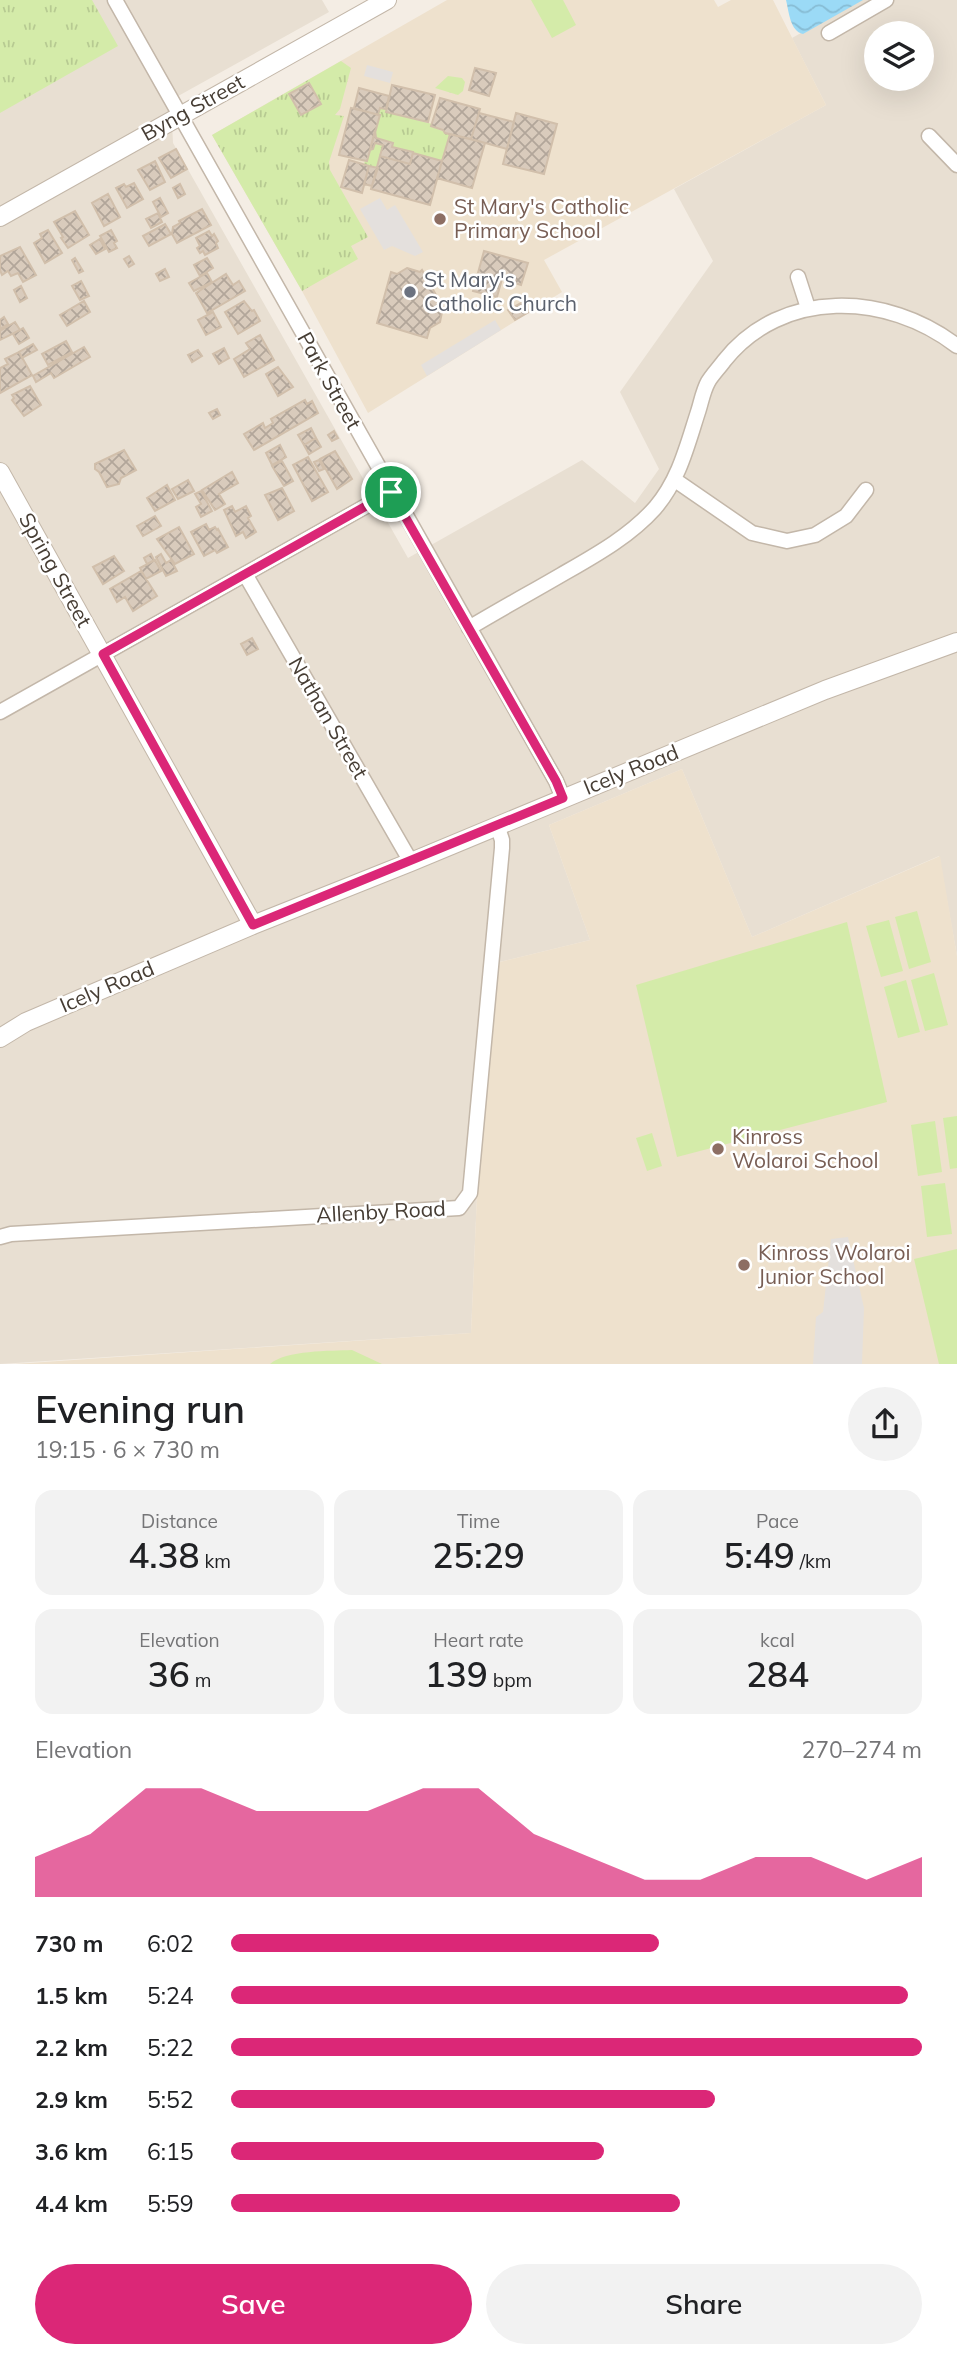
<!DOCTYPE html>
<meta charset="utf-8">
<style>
body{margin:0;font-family:Mulish,sans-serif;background:#f2f2f2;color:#202124;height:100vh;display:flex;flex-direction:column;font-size:26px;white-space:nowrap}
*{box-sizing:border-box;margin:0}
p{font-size:23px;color:#757577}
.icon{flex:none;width:38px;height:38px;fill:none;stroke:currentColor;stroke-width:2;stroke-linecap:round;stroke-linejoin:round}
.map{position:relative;height:1364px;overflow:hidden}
.drawer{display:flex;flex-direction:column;background:#fff;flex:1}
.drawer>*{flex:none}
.controls{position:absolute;left:864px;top:21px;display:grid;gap:14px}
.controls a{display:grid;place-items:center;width:70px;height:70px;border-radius:50%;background:#fff;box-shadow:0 7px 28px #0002;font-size:35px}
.pin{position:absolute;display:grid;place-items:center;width:60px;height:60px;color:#fff;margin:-30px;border:4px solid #fff;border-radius:50%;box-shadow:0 2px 7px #0007}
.round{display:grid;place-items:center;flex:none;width:74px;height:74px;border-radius:37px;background:#f2f2f2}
.overview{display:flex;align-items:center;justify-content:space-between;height:119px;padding:0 35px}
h1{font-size:38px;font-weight:600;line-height:52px}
.metrics{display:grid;grid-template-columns:repeat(3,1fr);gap:10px;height:119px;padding:7px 35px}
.metrics div{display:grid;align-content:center;border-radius:18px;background:#f2f2f2;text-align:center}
.metrics b{font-size:35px;font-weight:600}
.metrics small{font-size:19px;font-weight:400}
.metrics p{font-size:19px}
.chart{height:196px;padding:14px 35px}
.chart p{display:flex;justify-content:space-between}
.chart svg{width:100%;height:126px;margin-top:7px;fill:#db2777;opacity:.7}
.button{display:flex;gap:14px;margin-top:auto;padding:14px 35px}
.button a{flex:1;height:80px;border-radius:42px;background:#db2777;color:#fff;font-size:28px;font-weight:600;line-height:80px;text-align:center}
.button a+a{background:#f2f2f2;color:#202124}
ul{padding:0 35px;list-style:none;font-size:23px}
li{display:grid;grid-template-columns:112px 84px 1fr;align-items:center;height:52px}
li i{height:18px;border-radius:9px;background:#db2777}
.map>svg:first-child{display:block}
.residential{fill:#e8dfd2;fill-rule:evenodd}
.education{fill:#eee1cd}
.grass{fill:url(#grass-tufts)}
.garden{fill:#d4eba9}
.parking{fill:#e4e0dd}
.water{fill:url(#water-waves)}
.building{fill:url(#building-cross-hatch);stroke:#d1bfab;stroke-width:2}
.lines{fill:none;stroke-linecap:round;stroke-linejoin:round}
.minor-casing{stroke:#c3b7a9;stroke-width:17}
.tertiary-casing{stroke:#c3b7a9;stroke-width:20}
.minor{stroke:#fff;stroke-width:14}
.tertiary{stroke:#fff;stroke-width:18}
.route-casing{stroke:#fff;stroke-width:14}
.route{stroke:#db2777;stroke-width:9}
.education-dot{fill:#8d6e63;stroke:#fff;stroke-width:2.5}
.worship-dot{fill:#6b7280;stroke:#fff;stroke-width:2.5}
.labels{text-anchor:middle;stroke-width:5;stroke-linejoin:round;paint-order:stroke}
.street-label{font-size:21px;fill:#463d34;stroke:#fff}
.education-label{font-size:21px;fill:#785e54;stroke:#fff;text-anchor:start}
.worship-label{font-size:21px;fill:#5b616d;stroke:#fff;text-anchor:start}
</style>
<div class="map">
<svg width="957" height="1364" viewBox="0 0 957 1364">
<defs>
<pattern id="grass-tufts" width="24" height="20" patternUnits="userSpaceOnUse" patternTransform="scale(1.75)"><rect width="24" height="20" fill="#d4eba9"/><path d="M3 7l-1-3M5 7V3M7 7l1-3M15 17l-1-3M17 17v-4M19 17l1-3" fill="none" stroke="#b7ca92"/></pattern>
<pattern id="water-waves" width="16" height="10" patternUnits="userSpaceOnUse" patternTransform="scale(1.75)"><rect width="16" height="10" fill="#9bdaf6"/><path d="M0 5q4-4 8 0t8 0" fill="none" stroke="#87bcd4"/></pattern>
<pattern id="building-cross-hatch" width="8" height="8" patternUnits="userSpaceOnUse" patternTransform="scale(1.75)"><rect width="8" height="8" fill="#d9cbbc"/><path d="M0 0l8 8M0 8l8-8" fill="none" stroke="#b2a69a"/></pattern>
</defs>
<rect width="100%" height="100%" fill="#f4ede4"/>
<path class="residential" d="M0,0H322L329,12L171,100L173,143L408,558L582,460L635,503L659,469L620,392L713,261L674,189L826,105L792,38L860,0H957V956L939,856L752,937L682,769L549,825L590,940L487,965L471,1333L0,1364ZM877,33H922V79H877Z"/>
<path class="education" d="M447,0H714L718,7L731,0H773L826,105L544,260L562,292L368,413L302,291L212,135Z
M682,769L752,937L940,856L957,956V1364H15L471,1333L487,965L590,940L549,825Z"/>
<path class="grass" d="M0,0H92L118,46L0,113Z
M341,61L351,68L340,109L335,115L344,116L329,162L330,170L368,237L351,246L358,259L302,291L212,135Z
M448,76L462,78L465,82L463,91L458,95L435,88Z
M380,108L386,109V112L432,124V127L450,134L442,161L413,153L410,164L381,157L378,168L364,164L365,160H367Z"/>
<path class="garden" d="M531,0H563L576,25L552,38Z
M917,911L931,962L909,969L895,917Z
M889,920L903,971L881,977L866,926Z
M847,922L887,1102L677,1157L636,985Z
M934,973L948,1025L925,1031L911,980Z
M906,980L920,1032L898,1038L884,987Z
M957,1116V1168L950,1169L943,1118Z
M935,1121L942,1172L918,1176L911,1125Z
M652,1133L662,1166L647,1171L636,1138Z
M945,1183L952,1234L927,1237L921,1186Z
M957,1249V1364H939L914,1259Z
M352,1350L382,1364H270C286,1350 330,1351 352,1350Z"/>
<path class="parking" d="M367,65L393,72L390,83L364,76Z
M380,198L387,210L395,205L423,252L415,256L392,246L384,250L360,209Z
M495,320L501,330L427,376L421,365Z
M848,1237L864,1308L862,1364H813L816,1317L823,1312L831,1239Z"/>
<path class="water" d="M786,0H863L803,34C790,31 789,12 786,0Z"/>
<path class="building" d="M475,68L496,73L489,96L469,90Z
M309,83L321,104L301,115L289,94Z
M392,85L435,95L428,122L386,112Z
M359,88L389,96L386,109L380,108L378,115L354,108Z
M440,98L480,109L471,139L445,133L443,130L431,126Z
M351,108L380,115L367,161L339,155Z
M479,113L514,122L507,149L471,139Z
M516,113L557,124L544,174L503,164Z
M375,130L376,138L393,143L392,147L413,152L410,164L380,156L383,145L375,143L373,149L370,150Z
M450,134L485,143L472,188L437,178Z
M176,149L187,169L171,178L159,158Z
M413,153L442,161L430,205L371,189L380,156L410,164Z
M349,160L369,166L362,193L341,187Z
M155,161L165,182L150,190L138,170Z
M369,166L378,168L372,186L364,184Z
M134,183L143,199L127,208L116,188L124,184L126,187Z
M180,184L185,194L178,198L173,188Z
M108,194L120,217L104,226L92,203Z
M160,198L168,213L161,217L153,202Z
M202,209L211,225L177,243L172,234L173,227L180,223L179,221Z
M75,211L89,235L68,248L61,238L63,237L54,222Z
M158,213L162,222L151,228L146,219Z
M165,224L171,234L149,246L143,236Z
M48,230L62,253L45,263L34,243L42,238L40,234Z
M111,230L117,241L114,243L117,248L109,252L100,236Z
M209,231L212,236L214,234L218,241L216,243L218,248L205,255L203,251L200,253L197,248L200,246L196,238Z
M100,239L105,249L96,254L90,245Z
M20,247L36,275L23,282L18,273L11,276L8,271L2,275L0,270V256Z
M484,251L528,263L521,285L502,279L497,297L473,291Z
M129,256L134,264L129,267L124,259Z
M75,258L83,271L79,273L72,260Z
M207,258L213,268L200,276L194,265Z
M407,268L420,272L422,270L445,311L442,312L440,322L430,328L427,338L377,323L391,272L397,274Z
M165,269L169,277L160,281L156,274Z
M207,273L212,282L194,291L189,283Z
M226,274L233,285L239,281L245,291L207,313L196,293Z
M81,281L89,296L80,300L72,286Z
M21,286L27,298L20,302L14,290Z
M84,301L90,312L67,326L60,315Z
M244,301L252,311L254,310L260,321L238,334L225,312Z
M523,302L529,312L515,320L508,310Z
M213,312L221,327L206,335L198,320Z
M4,317L8,324L0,329V320Z
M15,322L20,330L0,340V331Z
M23,328L29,338L19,344L13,334Z
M260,335L274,360L244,377L234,359L250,349L246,343Z
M66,341L72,352L48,365L42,354Z
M33,344L37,350L22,358L19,352Z
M84,347L90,357L54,378L51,373L36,382L33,376Z
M224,348L229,358L219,364L213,354Z
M198,350L202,356L192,362L188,355Z
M19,352L32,375L0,393V368L8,364L5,359Z
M278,367L293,387L278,396L266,374Z
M30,386L41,405L24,416L12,400L14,398L12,395Z
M305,400L307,404L312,401L318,413L254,450L244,434L263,423L265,428L273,423L271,419Z
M217,409L220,415L213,419L209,413Z
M311,428L316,438L304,445L298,435Z
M334,431L338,438L332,441L328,435Z
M316,438L321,447L309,454L304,445Z
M280,445L286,457L272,465L266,453Z
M124,450L136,470L121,478L119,484L107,487L99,472L95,469V464Z
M335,451L352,479L337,489L320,459Z
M308,457L328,492L312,501L293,465Z
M319,460L324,469L319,471L314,462Z
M282,461L293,481L284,486L272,466Z
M232,472L238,483L219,494L225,504L215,510L202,490Z
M188,480L194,491L178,499L172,489Z
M167,485L175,500L155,511L147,498Z
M282,488L294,511L278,520L265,495Z
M201,491L212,511L201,517L196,507L201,504L195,494Z
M232,506L235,512L246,506L251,516L248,518L256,532L246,538L243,532L236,536L224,510Z
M155,516L161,526L143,536L137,526Z
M206,524L209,530L215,527L217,530L218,529L228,547L217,553L215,550L204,556L191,532Z
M179,527L194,554L175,564L157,539Z
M151,554L154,560L147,564L144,558Z
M161,554L166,563L171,560L177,571L166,576L156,557Z
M114,556L124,571L103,584L93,567Z
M155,560L161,571L146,579L140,568Z
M141,571L157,596L133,611L125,597L117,602L110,589Z
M252,638L258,649L247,655L241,644Z"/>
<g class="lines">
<defs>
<path id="minor" d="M115,0L556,781L563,798
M829,33L886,0
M929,136L957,165
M798,277L808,308
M675,480L752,533L787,541L815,535L846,516L866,490
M245,574L411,862
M469,628C499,610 530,593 561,575C594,556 629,537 655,508C679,480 687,446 698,412C701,403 703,391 708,382C712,375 719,368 724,361C782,288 887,292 957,346
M0,712L391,492
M0,1237L11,1234L459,1208L470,1193L502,848V840L497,825"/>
<path id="tertiary" d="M0,217L387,0
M0,472L253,925
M0,1038L26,1022L253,925L411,862L825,690L957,642"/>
</defs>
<use href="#minor" class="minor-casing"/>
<use href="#tertiary" class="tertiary-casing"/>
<use href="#minor" class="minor"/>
<use href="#tertiary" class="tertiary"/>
</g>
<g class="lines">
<defs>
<path id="route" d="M391,492L556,781L563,798L253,925L103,654Z"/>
</defs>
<use href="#route" class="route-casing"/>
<use href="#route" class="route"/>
</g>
<g class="education-dot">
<circle cx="440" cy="219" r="7"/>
<circle cx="718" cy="1149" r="7"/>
<circle cx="744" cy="1265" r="7"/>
</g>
<circle class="worship-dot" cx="410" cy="292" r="7"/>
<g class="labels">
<g class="street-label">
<text transform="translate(193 108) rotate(-29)" y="7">Byng Street</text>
<text transform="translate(329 381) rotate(61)" y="7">Park Street</text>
<text transform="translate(55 570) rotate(61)" y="7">Spring Street</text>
<text transform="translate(328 718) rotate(60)" y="7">Nathan Street</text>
<text transform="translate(631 770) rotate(-22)" y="7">Icely Road</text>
<text transform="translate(107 987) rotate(-23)" y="7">Icely Road</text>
<text transform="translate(381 1212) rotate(-3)" y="7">Allenby Road</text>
</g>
<g class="education-label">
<text x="454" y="214">St Mary's Catholic<tspan x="454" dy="24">Primary School</tspan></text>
<text x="732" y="1144">Kinross<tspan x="732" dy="24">Wolaroi School</tspan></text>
<text x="758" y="1260">Kinross Wolaroi<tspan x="758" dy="24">Junior School</tspan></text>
</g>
<g class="worship-label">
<text x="424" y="287">St Mary's<tspan x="424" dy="24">Catholic Church</tspan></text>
</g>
</g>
</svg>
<div class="controls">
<a><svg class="icon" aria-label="layers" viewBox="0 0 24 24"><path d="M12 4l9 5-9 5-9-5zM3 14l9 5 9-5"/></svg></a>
</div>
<div class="pin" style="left:391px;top:492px;background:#1e9e55"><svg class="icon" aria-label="arrive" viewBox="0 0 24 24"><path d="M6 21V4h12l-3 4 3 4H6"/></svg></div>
</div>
<section class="drawer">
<div class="overview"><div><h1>Evening run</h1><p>19:15 · 6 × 730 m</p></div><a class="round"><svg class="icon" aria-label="share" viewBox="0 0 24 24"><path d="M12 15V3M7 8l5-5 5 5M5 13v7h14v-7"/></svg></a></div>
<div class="metrics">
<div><p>Distance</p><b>4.38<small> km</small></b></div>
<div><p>Time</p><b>25:29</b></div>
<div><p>Pace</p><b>5:49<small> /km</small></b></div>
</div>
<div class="metrics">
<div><p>Elevation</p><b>36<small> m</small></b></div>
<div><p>Heart rate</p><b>139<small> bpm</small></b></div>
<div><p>kcal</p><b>284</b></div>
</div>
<div class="chart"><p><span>Elevation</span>270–274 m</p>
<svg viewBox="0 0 160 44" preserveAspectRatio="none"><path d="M0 44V30L10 22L20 6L30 6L40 14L50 14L60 14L70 6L80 6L90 22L100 30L110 38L120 38L130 30L140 30L150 38L160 30V44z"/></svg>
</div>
<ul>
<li><b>730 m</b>6:02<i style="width:62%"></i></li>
<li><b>1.5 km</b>5:24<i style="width:98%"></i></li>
<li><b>2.2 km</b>5:22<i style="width:100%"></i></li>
<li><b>2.9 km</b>5:52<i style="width:70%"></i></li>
<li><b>3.6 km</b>6:15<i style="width:54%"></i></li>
<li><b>4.4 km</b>5:59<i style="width:65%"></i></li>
</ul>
<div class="button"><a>Save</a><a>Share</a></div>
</section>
